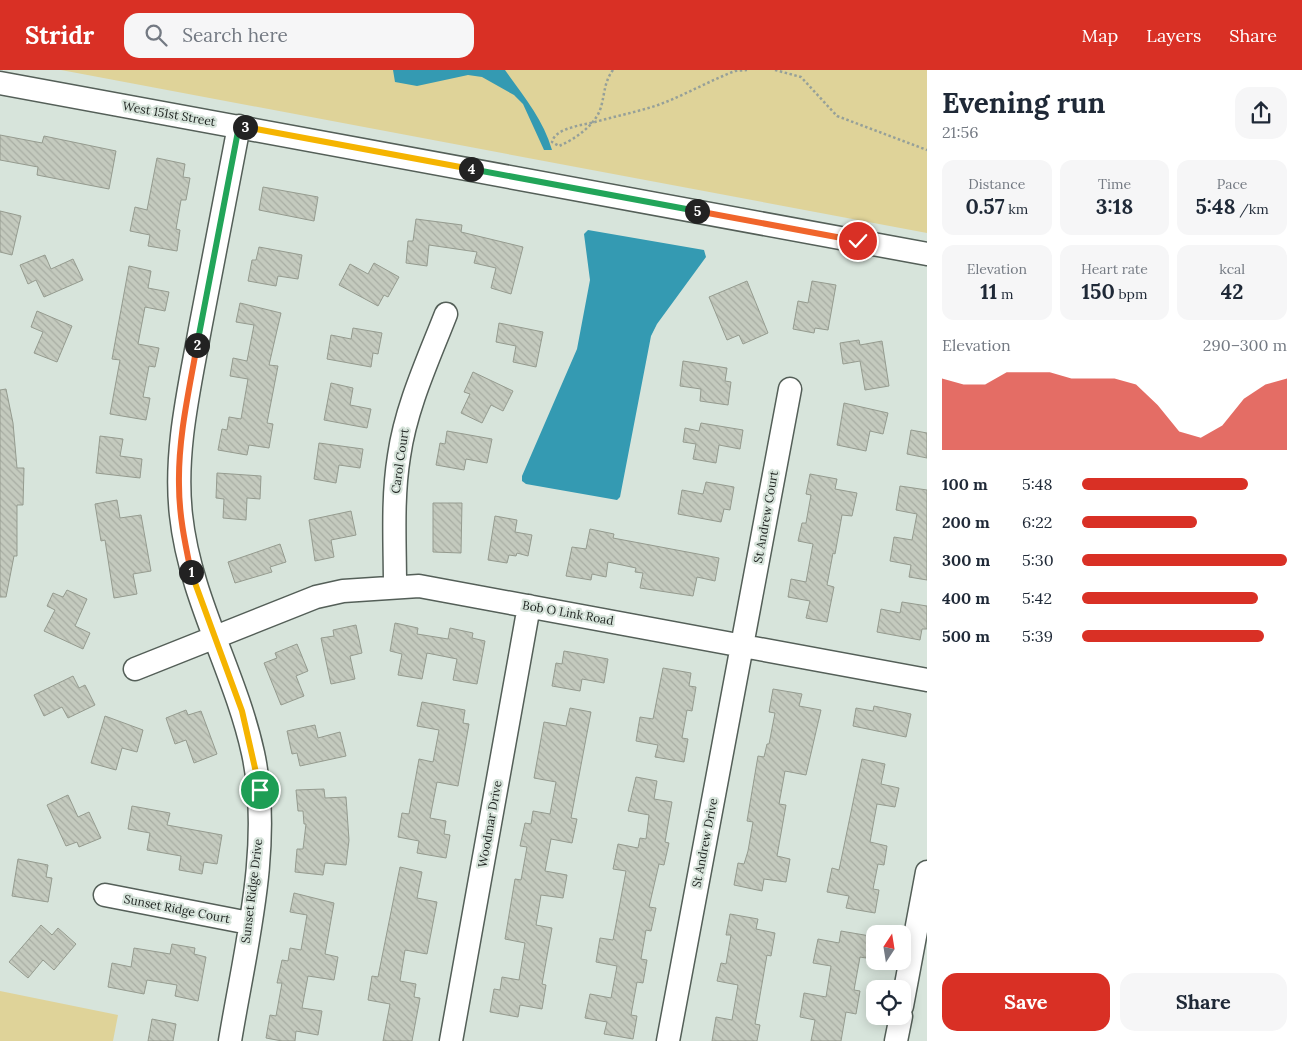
<!DOCTYPE html>
<meta charset="utf-8">
<style>
body{margin:0;font-family:Lora,serif;background:#f6f6f7;color:#1f2937;height:100vh;display:flex;flex-direction:column;font-size:19px;white-space:nowrap}
*{box-sizing:border-box;margin:0}
p{font-size:16px;color:#747a83}
.icon{flex:none;width:28px;height:28px;fill:none;stroke:currentColor;stroke-width:2;stroke-linecap:round;stroke-linejoin:round}
.map{position:relative;flex:1;overflow:hidden}
.drawer{display:flex;flex-direction:column;background:#fff;width:375px}
.drawer>*{flex:none}
.needle{width:32px;rotate:12deg}
.tools{position:absolute;left:866px;top:855px;display:grid;gap:10px}
.tools a{display:grid;place-items:center;width:45px;height:45px;border-radius:10px;background:#fff;box-shadow:0 2px 12px #0003;font-size:25px}
.pin{position:absolute;display:grid;place-items:center;width:42px;height:42px;color:#fff;margin:-21px;border:2px solid #fff;border-radius:50%;box-shadow:0 1px 5px #0007}
.km{position:absolute;width:25px;height:25px;margin:-12px;border-radius:50%;background:#222;color:#fff;font-size:14px;line-height:25px;text-align:center}
.round{display:grid;place-items:center;flex:none;width:52px;height:52px;border-radius:15px;background:#f6f6f7}
.overview{display:flex;align-items:center;justify-content:space-between;height:85px;padding:0 15px}
h1{font-size:28px;font-weight:700;line-height:38px}
.figures{display:grid;grid-template-columns:repeat(3,1fr);gap:8px;height:85px;padding:5px 15px}
.figures div{display:grid;align-content:center;border-radius:12px;background:#f6f6f7;text-align:center}
.figures b{font-size:21px;font-weight:700}
.figures small{font-size:14px;font-weight:400}
.figures p{font-size:14px}
.chart{height:140px;padding:10px 15px}
.chart p{display:flex;justify-content:space-between}
.chart svg{width:100%;height:90px;margin-top:5px;fill:#d93025;opacity:.7}
.primary-button{display:flex;gap:10px;margin-top:auto;padding:10px 15px}
.primary-button a{flex:1;height:58px;border-radius:15px;background:#d93025;color:#fff;font-size:20px;font-weight:700;line-height:58px;text-align:center}
.primary-button a+a{background:#f6f6f7;color:#1f2937}
ul{padding:0 15px;list-style:none;font-size:16px}
li{display:grid;grid-template-columns:80px 60px 1fr;align-items:center;height:38px}
li i{height:12px;border-radius:6px;background:#d93025}
header{display:flex;align-items:center;gap:30px;box-sizing:border-box;height:70px;padding:0 25px;background:#d93025;color:#fff}
header strong{font-size:24px}
nav{display:flex;gap:28px;margin-inline-start:auto;font-size:18px}
.search{width:350px;height:45px;background:#f6f6f7;display:flex;align-items:center;gap:12px;box-sizing:border-box;padding:0 18px;border-radius:15px;color:#747a83;font-size:19px}
main{display:flex;flex:1;min-height:0}
.map>svg:first-child{display:block}
.grass{fill:#dfd399}
.water{fill:#349ab2}
.building{fill:url(#building-back-hatch);stroke:#959b8f}
.lines{fill:none;stroke-linecap:round;stroke-linejoin:round}
.minor-casing{stroke:#545f58;stroke-width:25}
.path{stroke:#96a099;stroke-width:2.5;stroke-dasharray:2.5 2.5;stroke-linecap:butt}
.minor{stroke:#fff;stroke-width:22}
.split-1-casing{stroke:#fff;stroke-width:10}
.split-2-casing{stroke:#fff;stroke-width:10}
.split-3-casing{stroke:#fff;stroke-width:10}
.split-4-casing{stroke:#fff;stroke-width:10}
.split-5-casing{stroke:#fff;stroke-width:10}
.split-6-casing{stroke:#fff;stroke-width:10}
.split-1{stroke:#f5b400;stroke-width:6}
.split-2{stroke:#f0652b;stroke-width:6}
.split-3{stroke:#22a559;stroke-width:6}
.split-4{stroke:#f5b400;stroke-width:6}
.split-5{stroke:#22a559;stroke-width:6}
.split-6{stroke:#f0652b;stroke-width:6}
.labels{text-anchor:middle;stroke-width:4.5;stroke-linejoin:round;paint-order:stroke}
.street-label{font-size:12px;fill:#1e2320;stroke:#d7e4db}
</style>
<header>
<strong>Stridr</strong>
<div class="search"><svg class="icon" aria-label="search" viewBox="0 0 24 24"><circle cx="10" cy="10" r="6"/><path d="M15 15l6 6"/></svg>Search here</div>
<nav><a>Map</a><a>Layers</a><a>Share</a></nav>
</header>
<main>
<div class="map">
<svg width="927" height="971" viewBox="0 0 927 971">
<defs>
<pattern id="building-back-hatch" width="6" height="6" patternUnits="userSpaceOnUse" patternTransform="scale(1.25)"><rect width="6" height="6" fill="#c4cabe"/><path d="M-1 5l2 2M0 0l6 6M5-1l2 2" fill="none" stroke="#a8ada3"/></pattern>
</defs>
<rect width="100%" height="100%" fill="#d7e4db"/>
<path class="grass" d="M61,0H927V163Z
M0,921L118,945L113,971H0Z"/>
<path class="water" d="M393,0H505C524,27 543,49 552,80H544L523,34L514,25L482,7L468,5L417,16L395,12Z
M588,160L704,180L706,187L657,254L651,266L620,427L617,430L526,414L522,411V406L577,279L590,210L584,164Z"/>
<path class="building" d="M0,65L42,73L44,66L116,81L109,119L37,105L38,97L0,90Z
M157,88L185,94L183,107L190,108L186,130H181L176,159L180,160L177,181L148,176L150,165L130,161L135,137L147,140Z
M263,117L318,127L314,151L259,140Z
M0,141L21,146L12,185L0,182Z
M416,149L462,155L461,162L523,177L511,224L491,218L496,198L474,193L477,182L429,175L427,196L406,193L408,171H413Z
M259,177L302,185L298,209L278,206L276,216L248,211L252,190H256Z
M45,185L51,199L73,189L83,210L44,227L36,210L28,214L20,195Z
M374,193L399,207L388,227L384,225L378,236L339,215L350,194L368,204Z
M129,196L151,201L148,218L169,222L165,241L145,237L138,274L159,278L155,297L149,296L143,327L150,328L146,350L110,344L120,290L112,289Z
M747,211L768,263L743,274L739,265L727,270L709,227Z
M812,211L836,215L828,260L815,258L814,263L793,259L798,231L808,233Z
M240,233L281,243L269,295L278,296L267,353L273,354L269,378L249,375L247,385L218,380L222,359L227,360L229,347L241,349L248,309L230,306L233,288L247,291L254,255L236,252Z
M37,241L72,256L57,292L34,283L43,262L31,257Z
M499,253L543,262L536,297L513,292L516,276L496,272Z
M353,258L382,263L378,284L373,283L371,297L327,289L331,265L351,269Z
M859,270L860,275L882,271L889,316L865,320L860,291L843,294L840,273Z
M683,291L727,298L725,311L731,312L728,335L700,331L701,319L680,316Z
M473,302L513,321L503,341L491,335L482,353L461,343L470,324L464,322Z
M331,313L353,318L350,335L371,339L367,358L324,350Z
M6,319L13,353L17,398H24L23,435H17V486H14L6,527H0V320Z
M844,333L888,343L883,364L870,361L866,381L837,375Z
M701,353L743,360L740,379L719,375L716,393L693,389L696,374L683,372L685,358L699,361Z
M911,360L927,363V388L907,384Z
M447,361L492,369L487,393L466,389L464,400L436,395L440,373L445,374Z
M100,366L123,369L120,386L142,389L140,408L96,403Z
M319,373L363,379L360,398L339,395L336,413L314,409Z
M217,403L261,406L260,429L247,428L246,450L223,448L224,429L216,428Z
M810,404L837,409L835,419L857,423L852,446L842,445L835,484L833,483L827,515L834,517L827,552L806,548L810,531L788,527L791,509L806,512L813,474L798,471L802,453H806L811,425L806,424Z
M706,412L734,417L730,440L724,439L721,452L678,444L682,420L703,424Z
M900,416L927,420V510L909,507L911,495L890,491L894,467L912,470L917,444L896,440Z
M117,430L120,448L141,445L151,501L133,504L137,524L114,528L105,470L101,471L95,434Z
M433,433H462L461,483L433,482Z
M351,441L356,465L331,470L334,487L315,491L309,450Z
M495,446L517,450L515,462L532,465L528,486L517,483L516,486L509,485L507,493L488,490Z
M590,459L614,464L613,468L719,488L715,511L697,507L693,526L640,518L643,503L635,502L636,498L608,492L606,507L592,504L591,510L566,506L572,477L586,479Z
M280,474L286,492L270,497L272,502L235,513L228,492Z
M67,520L87,529L75,556L90,563L83,579L44,561L55,540L47,536L53,523L63,527Z
M902,532L927,536V559H922L920,570L877,562L881,539L900,543Z
M395,553L418,558L417,564L448,569L450,558L473,563L472,568L485,571L477,614L453,610L457,589L427,583L422,609L398,605L402,584L390,581Z
M356,555L362,583L350,586L355,609L331,614L321,568L334,566L333,560Z
M297,574L308,601L296,606L304,626L281,635L264,593L277,588L275,583Z
M564,581L608,589L604,613L582,609L580,621L552,616L556,593L562,594Z
M663,598L691,603L689,616L696,617L692,641L687,640L682,668L688,669L684,692L655,687L658,675L636,671L640,647L653,649Z
M73,606L79,618L85,615L95,635L68,648L62,637L44,646L34,625Z
M773,619L802,624L799,636L821,640L806,705L785,701L779,734L786,735L777,786L790,789L786,812L764,809L762,821L734,815L738,793L744,794L748,781L753,752L747,751L758,686L764,687L767,674H769L775,643L769,642Z
M422,632L465,640L463,653L469,654L458,716L437,712L430,748L446,751L444,764L450,765L446,788L417,783L419,771L398,767L402,743L409,744L419,689L433,692L439,660L417,656Z
M874,636L911,644L906,667L853,656L856,638L873,641Z
M570,638L591,642L571,748L577,749L572,773L551,769L545,801L567,805L563,828L541,825L536,855L552,858L542,914L546,915L542,939L520,935L518,947L490,942L494,919L500,920L502,907L519,910L525,873L505,869L515,809L521,810L527,777L520,776L525,753L531,754L533,741L550,744L556,712L534,708L544,652L566,656Z
M186,640L188,645L201,641L217,684L194,693L186,670L175,674L166,648Z
M105,646L143,660L137,682L122,678L116,700L91,693Z
M315,655L318,668L340,662L346,686L300,696L297,683L292,684L287,661Z
M862,689L885,694L881,714L899,718L895,737L877,734L870,772L887,776L884,795L878,794L873,819L879,820L875,843L846,838L849,826L827,822L832,798L839,800Z
M636,707L657,711L654,729L672,732L665,772L669,773L664,795L659,794L649,837L656,838L651,861L646,860L641,889L647,890L643,913L637,912L631,945L637,946L633,969L604,964L607,952L585,948L590,924L611,928L617,896L596,892L600,868L613,870L626,801L613,799L618,774L638,778L640,768L646,769L649,745L628,741Z
M324,719L325,728L346,727L349,770L346,795L325,793L323,805L295,802L297,779H303L306,754H304L303,741H298L296,720Z
M68,725L78,747L89,742L101,768L79,777L77,772L66,776L47,735Z
M132,736L170,743L167,755L222,765L217,794L204,792L202,804L179,800L181,786L147,780L150,763L128,759Z
M18,789L48,795L46,807L52,808L48,832L12,826Z
M400,797L422,802L417,828L437,832L427,884L405,880L400,911L416,914L414,927L420,928L412,971H383L390,934L368,930L372,906L378,907Z
M294,823L334,833L325,884L338,887L334,910L308,906L302,938L322,941L318,965L296,961L295,971H282L266,968L270,945L276,946L282,913H277L282,890L288,891L290,878L301,880L307,845L290,842Z
M730,844L758,849L756,859L775,863L771,886L767,885L755,954L760,955L757,971H712L716,947L732,950L738,915L717,911L721,893L726,894L731,865H726Z
M41,855L52,865L58,858L76,874L54,900L43,890L28,908L9,892Z
M841,861L870,866L866,888L860,887L854,920L860,921L856,944L846,942L841,971H811L815,950L800,947L804,923L826,927L831,896L813,893L818,869L839,873Z
M172,874L195,878L194,884L206,887L198,931L175,926L177,915L147,910L144,924L108,917L112,893L131,897L134,878L170,884Z
M152,949L176,954L173,971H148Z"/>
<g class="lines">
<defs>
<path id="minor" d="M0,13L927,184
M395,516C395,473 392,429 399,386C406,337 428,290 446,244
M135,599L316,527L343,521L419,516L927,610
M105,825L249,853
M902,936L927,802
M230,971C245,879 273,775 253,683C235,601 190,529 181,445C174,383 189,320 200,259C213,192 226,124 239,56
M451,971L529,536
M668,971L790,319
M896,971L901,946"/>
</defs>
<use href="#minor" class="minor-casing"/>
<path class="path" d="M613,0C604,12 605,23 601,37C596,55 575,69 559,76L552,72C555,58 583,55 595,52C616,46 637,42 658,35C685,25 709,11 735,1L747,0
M775,0L801,7L837,46L927,80"/>
<use href="#minor" class="minor"/>
</g>
<g class="lines">
<defs>
<path id="split-1" d="M191,502L242,641L260,720"/>
<path id="split-2" d="M191,502C185,473 179,445 179,415C178,368 189,321 197,275"/>
<path id="split-3" d="M197,275L239,56L245,57"/>
<path id="split-4" d="M245,57L471,99"/>
<path id="split-5" d="M471,99L697,141"/>
<path id="split-6" d="M697,141L858,171"/>
</defs>
<use href="#split-1" class="split-1-casing"/>
<use href="#split-2" class="split-2-casing"/>
<use href="#split-3" class="split-3-casing"/>
<use href="#split-4" class="split-4-casing"/>
<use href="#split-5" class="split-5-casing"/>
<use href="#split-6" class="split-6-casing"/>
<use href="#split-1" class="split-1"/>
<use href="#split-2" class="split-2"/>
<use href="#split-3" class="split-3"/>
<use href="#split-4" class="split-4"/>
<use href="#split-5" class="split-5"/>
<use href="#split-6" class="split-6"/>
</g>
<g class="labels">
<g class="street-label">
<text transform="translate(169 44) rotate(10)" y="4">West 151st Street</text>
<text transform="translate(400 391) rotate(-82)" y="4">Carol Court</text>
<text transform="translate(766 447) rotate(-80)" y="4">St Andrew Court</text>
<text transform="translate(568 543) rotate(10)" y="4">Bob O Link Road</text>
<text transform="translate(490 754) rotate(-80)" y="4">Woodmar Drive</text>
<text transform="translate(705 773) rotate(-79)" y="4">St Andrew Drive</text>
<text transform="translate(252 821) rotate(-83)" y="4">Sunset Ridge Drive</text>
<text transform="translate(177 839) rotate(11)" y="4">Sunset Ridge Court</text>
</g>
</g>
</svg>
<div class="tools">
<a><svg class="needle" viewBox="-14 -14 28 28"><path d="M0-13l5 13h-10z" fill="#e53935"/><path d="M0 13l5-13h-10z" fill="#747a83"/></svg></a>
<a><svg class="icon" aria-label="locate" viewBox="0 0 24 24"><circle cx="12" cy="12" r="6"/><path d="M12 2v4M12 18v4M2 12h4M18 12h4"/></svg></a>
</div>
<div class="pin" style="left:260px;top:720px;background:#1e9e55"><svg class="icon" aria-label="arrive" viewBox="0 0 24 24"><path d="M6 21V4h12l-3 4 3 4H6"/></svg></div>
<div class="pin" style="left:858px;top:171px;background:#d93025"><svg class="icon" aria-label="check" viewBox="0 0 24 24"><path d="M5 12l5 5 9-10"/></svg></div>
<b class="km" style="left:191px;top:502px">1</b>
<b class="km" style="left:197px;top:275px">2</b>
<b class="km" style="left:245px;top:57px">3</b>
<b class="km" style="left:471px;top:99px">4</b>
<b class="km" style="left:697px;top:141px">5</b>
</div>
<section class="drawer">
<div class="overview"><div><h1>Evening run</h1><p>21:56</p></div><a class="round"><svg class="icon" aria-label="share" viewBox="0 0 24 24"><path d="M12 15V3M7 8l5-5 5 5M5 13v7h14v-7"/></svg></a></div>
<div class="figures">
<div><p>Distance</p><b>0.57<small> km</small></b></div>
<div><p>Time</p><b>3:18</b></div>
<div><p>Pace</p><b>5:48<small> /km</small></b></div>
</div>
<div class="figures">
<div><p>Elevation</p><b>11<small> m</small></b></div>
<div><p>Heart rate</p><b>150<small> bpm</small></b></div>
<div><p>kcal</p><b>42</b></div>
</div>
<div class="chart"><p><span>Elevation</span>290–300 m</p>
<svg viewBox="0 0 160 44" preserveAspectRatio="none"><path d="M0 44V9L10 12L20 12L30 6L40 6L50 6L60 9L70 9L80 9L90 12L100 22L110 35L120 38L130 32L140 19L150 12L160 9V44z"/></svg>
</div>
<ul>
<li><b>100 m</b>5:48<i style="width:81%"></i></li>
<li><b>200 m</b>6:22<i style="width:56%"></i></li>
<li><b>300 m</b>5:30<i style="width:100%"></i></li>
<li><b>400 m</b>5:42<i style="width:86%"></i></li>
<li><b>500 m</b>5:39<i style="width:89%"></i></li>
</ul>
<div class="primary-button"><a>Save</a><a>Share</a></div>
</section>
</main>
